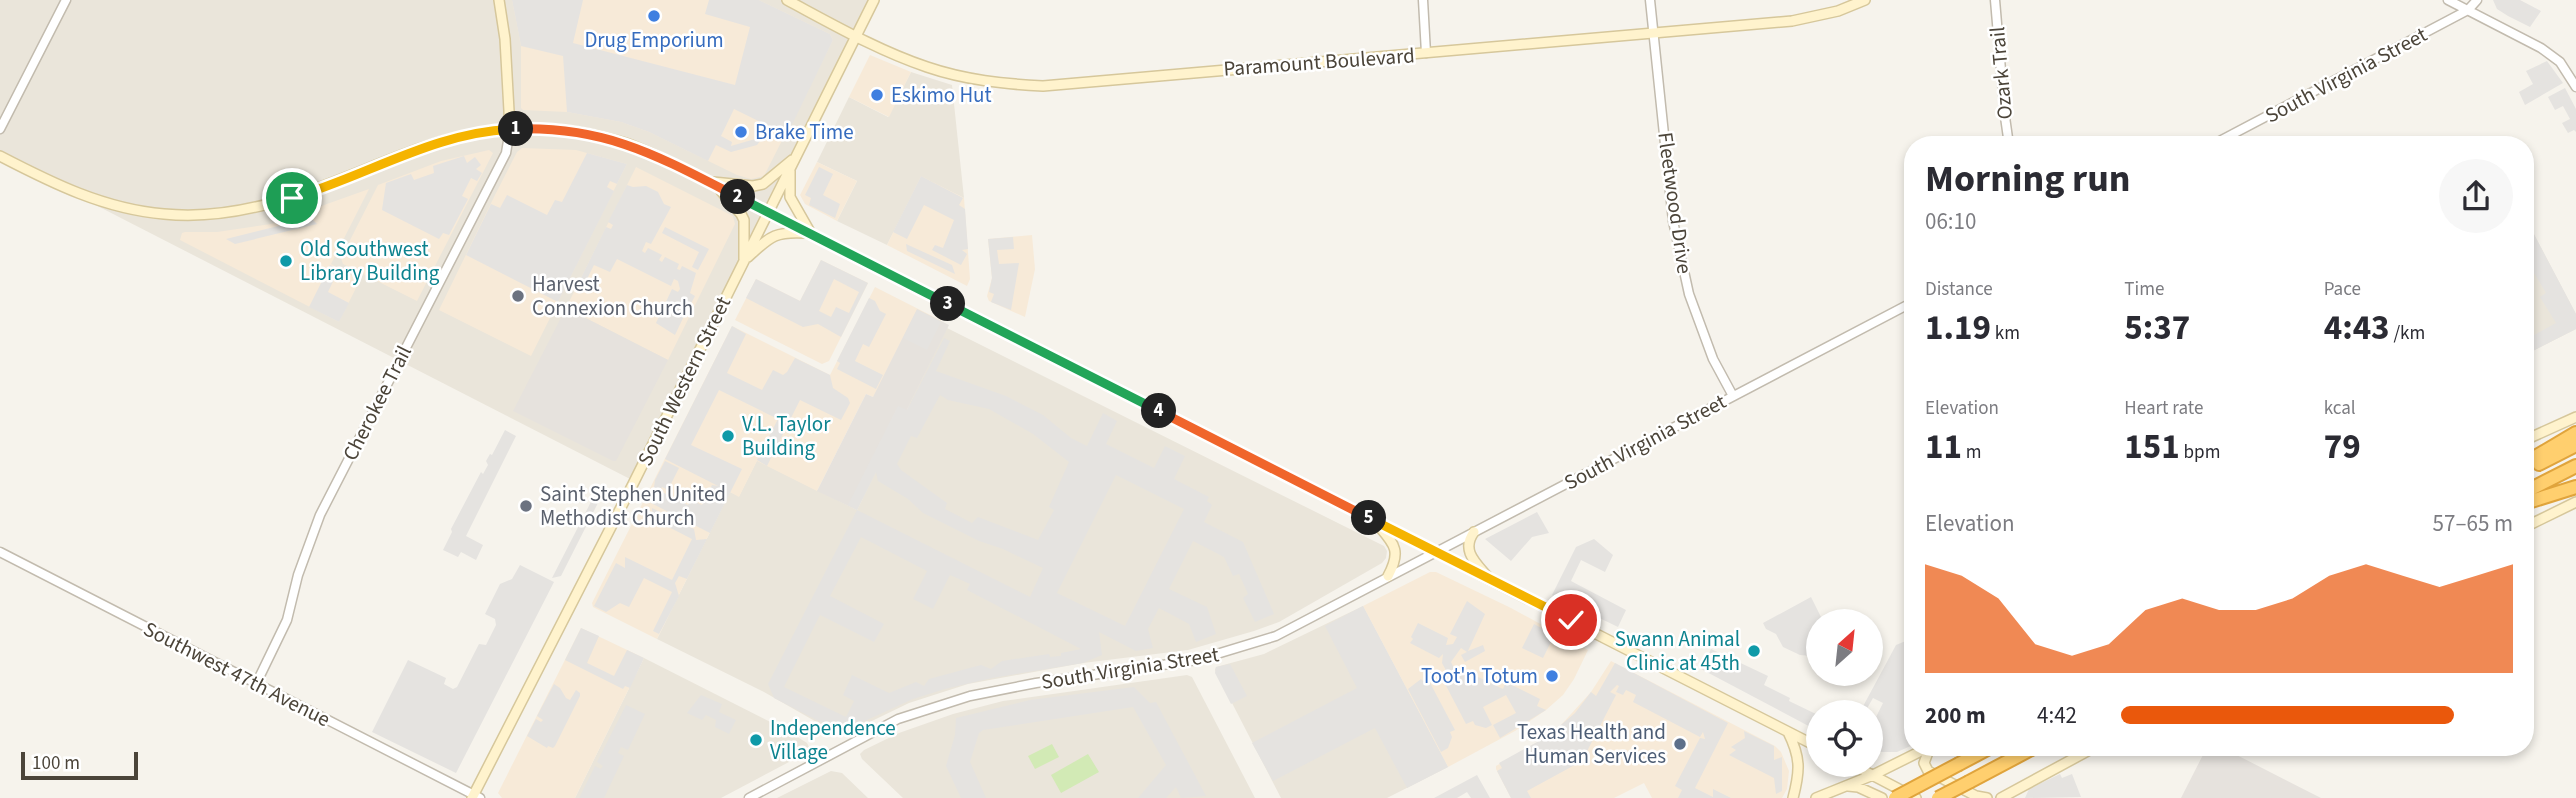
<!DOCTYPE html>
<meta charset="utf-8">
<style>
body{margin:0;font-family:"Source Sans 3",sans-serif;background:#f7f7f7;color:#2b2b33;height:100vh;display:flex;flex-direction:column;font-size:26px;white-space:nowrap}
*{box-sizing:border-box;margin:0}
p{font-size:23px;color:#7c7c81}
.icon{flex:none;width:38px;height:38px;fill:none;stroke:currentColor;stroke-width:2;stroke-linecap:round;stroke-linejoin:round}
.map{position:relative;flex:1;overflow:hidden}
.sheet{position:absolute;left:1904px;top:136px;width:630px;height:620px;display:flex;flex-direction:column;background:#fff;border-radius:28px;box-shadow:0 4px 10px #0003}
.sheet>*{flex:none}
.needle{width:46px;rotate:27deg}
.controls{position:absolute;left:1806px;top:609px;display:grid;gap:14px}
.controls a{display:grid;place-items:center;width:77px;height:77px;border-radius:50%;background:#fff;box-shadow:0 4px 10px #0003;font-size:35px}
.scale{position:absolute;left:21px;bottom:18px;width:117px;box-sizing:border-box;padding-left:7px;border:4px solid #4b4439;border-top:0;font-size:19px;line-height:24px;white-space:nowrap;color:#4b4439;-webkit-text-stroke:5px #fff;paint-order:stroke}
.pin{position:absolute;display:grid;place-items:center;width:60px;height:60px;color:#fff;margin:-30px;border:4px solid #fff;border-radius:50%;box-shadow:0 2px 7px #0007}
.km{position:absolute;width:35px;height:35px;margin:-18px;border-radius:50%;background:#222;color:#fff;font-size:19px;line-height:35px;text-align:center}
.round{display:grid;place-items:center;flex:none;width:74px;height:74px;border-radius:37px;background:#f7f7f7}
.head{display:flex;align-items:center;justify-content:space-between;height:119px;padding:0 21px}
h1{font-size:38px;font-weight:700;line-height:52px}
.metrics{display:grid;grid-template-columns:repeat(3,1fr);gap:10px;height:119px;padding:7px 21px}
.metrics div{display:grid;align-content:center}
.metrics b{font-size:35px;font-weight:700}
.metrics small{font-size:19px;font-weight:400}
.metrics p{font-size:19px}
.chart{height:196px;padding:14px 21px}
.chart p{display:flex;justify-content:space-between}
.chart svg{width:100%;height:126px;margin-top:7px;fill:#ea580c;opacity:.7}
ul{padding:0 21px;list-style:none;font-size:23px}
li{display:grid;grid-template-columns:112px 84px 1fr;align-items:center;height:52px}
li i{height:18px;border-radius:9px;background:#ea580c}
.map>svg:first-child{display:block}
.residential{fill:#eae5da}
.commercial{fill:#f7ead8}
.industrial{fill:#e6e2dd}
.green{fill:#d2eab5}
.parking{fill:#e5e3e0;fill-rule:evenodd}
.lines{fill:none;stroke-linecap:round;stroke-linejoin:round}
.tertiary-casing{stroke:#c2bbae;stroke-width:11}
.secondary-casing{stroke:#d6c79b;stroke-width:12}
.motorway-casing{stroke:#e0a43c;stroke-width:16}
.tertiary{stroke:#fff;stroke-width:8}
.secondary{stroke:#fff3cd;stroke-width:9}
.motorway{stroke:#ffcf6e;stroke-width:12}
.motorway-bridge-casing{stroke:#e0a43c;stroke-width:16;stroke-linecap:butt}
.motorway-bridge{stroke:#ffcf6e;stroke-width:12}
.split-1-casing{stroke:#fff;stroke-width:14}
.split-2-casing{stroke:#fff;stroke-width:14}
.split-3-casing{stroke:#fff;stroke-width:14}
.split-4-casing{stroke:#fff;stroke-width:14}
.split-5-casing{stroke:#fff;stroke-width:14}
.split-6-casing{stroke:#fff;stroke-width:14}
.split-1{stroke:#f5b400;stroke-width:9}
.split-2{stroke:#f0652b;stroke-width:9}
.split-3{stroke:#22a559;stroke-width:9}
.split-4{stroke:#22a559;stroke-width:9}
.split-5{stroke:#f0652b;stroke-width:9}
.split-6{stroke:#f5b400;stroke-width:9}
.shop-dot{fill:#3f7fe0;stroke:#fff;stroke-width:2.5}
.culture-dot{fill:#0f9aa8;stroke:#fff;stroke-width:2.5}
.worship-dot{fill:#6b7280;stroke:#fff;stroke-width:2.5}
.service-dot{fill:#5c6f8a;stroke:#fff;stroke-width:2.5}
.labels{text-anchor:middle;stroke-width:5;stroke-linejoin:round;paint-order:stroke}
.shop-label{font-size:21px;fill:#366cbe;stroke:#fff;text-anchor:start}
.street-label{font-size:21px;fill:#4b4439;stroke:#fff}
.culture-label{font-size:21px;fill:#0d838f;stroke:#fff;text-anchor:start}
.worship-label{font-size:21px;fill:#5b616d;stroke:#fff;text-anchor:start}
.service-label{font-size:21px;fill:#4e5e75;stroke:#fff;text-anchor:end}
</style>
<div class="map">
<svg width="2576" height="798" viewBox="0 0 2576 798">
<rect width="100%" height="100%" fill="#f6f3ec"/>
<path class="residential" d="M0,0H875L632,480L0,156Z
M911,72L952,85L964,198L921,177L887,245L837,221L857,181L817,162L849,97L888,117Z
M2526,219L2576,314V329L2525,355Z
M947,328L1384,546L1387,551L1386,558L1382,563L1279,622L1254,631L1188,650L1083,663L968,684L909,703L841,736L764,692L657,639L730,492L739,496L757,460L857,510Z
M1363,606L1448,767L1387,798H1281L1215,670L1216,667L1264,654Z
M644,658L788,731L807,743L810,749L806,753L721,798H575Z
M1187,675L1192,677L1255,798H903L862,759L860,754L864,750L899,733L953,714L1003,701Z
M831,771L842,773L868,798H777Z"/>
<path class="commercial" d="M512,0H759L830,34L833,40L764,176L751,179L737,175L649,132L621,122L567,112L523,110L521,108V46Z
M870,55L911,72L889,117L849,97Z
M522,148L576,150L627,164L531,356L439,310L495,195L517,152Z
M489,150L493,153L417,301L343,264L341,258L378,185L441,161Z
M817,162L857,181L837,221L805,204L800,195Z
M636,167L733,216L735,224L668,360L566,308Z
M921,176L964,198L970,279L967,286L887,245Z
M369,189L331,264L360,280L339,322L180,240L182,233L185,232H217L271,224Z
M1032,235L1035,269L1025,317L989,301L987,296L992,278L988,239Z
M821,260L868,283L829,361L822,364L735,320L756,279L800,301Z
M875,287L942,321L873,397L866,394L817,491L757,461L739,497L730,492L657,639L593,607L592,603L732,326L830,375Z
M1430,572H1436L1511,608L1588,650L1574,679L1563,695L1546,710L1515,731L1448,767L1363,606Z
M581,628L644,658L575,798H502L498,793Z
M1611,661L1775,746L1781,752L1789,771L1787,789L1782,798H1652L1644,783L1614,798H1511L1496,769V766L1548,736L1561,725L1591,692Z"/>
<path class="industrial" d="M566,308L668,360L616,461H613L513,411Z
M917,309L949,325L857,510L817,491L866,394L873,397Z
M2207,747H2221L2321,798H2181Z"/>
<path class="green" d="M1052,744L1059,757L1035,769L1028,756Z
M1088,754L1099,772L1061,793L1051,775Z"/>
<path class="parking" d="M512,0H583L573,43L735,85L750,27L705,14L709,0H759L830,34L833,40L787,135L734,109L721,136L732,142L731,146L755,139L758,129L766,133L757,145L731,152L716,145L708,161L649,132L621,122L567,112L563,56L521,46Z
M2493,0H2520L2541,11L2530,27L2508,16L2497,9Z
M2547,61L2563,83L2525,105L2519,92L2533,84L2526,71Z
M2565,88L2576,109V132L2574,130L2568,133L2562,123L2570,119L2563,106L2555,110L2548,97Z
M587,153L627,164L617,184L610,181L607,187L614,191L558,302L466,255L491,204L500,208L507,195L547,215L555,200L562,202Z
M464,156L467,163L475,157L481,165L476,169L482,173L477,181L471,178L462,196L468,199L449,235L443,233L439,239L382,210L386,183L411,174L414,180L434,173L433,166Z
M819,167L833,174L823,195L840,204L835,218L809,205L811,198L805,195Z
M921,176L963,198L959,205L965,209L968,249L962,250L967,254L961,265L932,250L935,245L943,248L954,220L924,205L907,239L893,232Z
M627,185L633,187L646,186L658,192L664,204L671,207L651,244L646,242L642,251L645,253L648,248L662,255L659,260L662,262L665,257L679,264L677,269L680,270L682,266L696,273L690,293L695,296L686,313L680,311V314L684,316L675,335L656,323L672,289L678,292L680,289L678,281L674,279L671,286L617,259L610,272L594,265L580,293L575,290L606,227L611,229L613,225L608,222Z
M311,218L317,224L235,244L226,239Z
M2526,219L2576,314V329L2525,355V340L2556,323L2540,297L2546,293L2525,258Z
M665,227L709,249L698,270L692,267L699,252L662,233Z
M1013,237L1014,249L997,250L999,264L1019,263L1011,310L991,302L994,294L989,292L992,278L988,239Z
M906,244L952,265L955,274L907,251Z
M821,260L868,283L841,337L818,324L803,327L746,298L756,279L800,301ZM834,279L859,292L849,313L836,307L831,317L819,311Z
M330,265L339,269L328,292L349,303L339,322L309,307Z
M869,298L875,301L880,311L886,314L869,347L863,344L855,361L883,375L876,389L837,369L840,363L837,361Z
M917,310L941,322L927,350L903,338Z
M732,326L746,334L727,373L762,390L773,370L783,375L787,372L795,358L830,375L833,388L848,398L850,403L841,420L800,400L767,466L757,460L778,419L719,390L691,445L742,469L710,533L649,502L653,495L655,480L665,461L679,468L668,490L662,487L660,491L688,505L691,500L702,505L712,485L718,486L665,459Z
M944,338L950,341L936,371L1006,396L1043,415L1071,438L1087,446L1103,413L1117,421L1106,444L1154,468L1165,446L1185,456L1174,479L1209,497L1207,501L1212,505L1204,522L1243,542L1274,614L1255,622L1243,598L1248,594L1239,574L1233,576L1224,557L1193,541L1169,589L1207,607L1216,634L1196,642L1189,624L1159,608L1148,629L1153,648L1136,651L1099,632L1102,655L1083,663L992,678L945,689L913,699L845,730L832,728L774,698L768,684L857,510L848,505L898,406L907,410ZM940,395L948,400L989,409L1033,434L1069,462L1049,507L1054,510L1038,540L978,517L972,523L945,509L947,503L901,470L897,464L911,436L917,438ZM876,472L878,481L908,499L923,513L979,541L1003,549L1043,568L1030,597L857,510ZM1116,475L1184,509L1125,626L1057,593ZM861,537L927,571L913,599L933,609L950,575L970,584L967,590L1081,649L1061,653V656L1050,657L1049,654L1002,661L991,669L981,665L929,679L924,686L916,682L889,693L852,675L843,695L854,701L846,717L784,687L820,615L874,642L884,624L830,596Z
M505,430L516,436L466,536L483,545L476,560L461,552L458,557L443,550L452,532L451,529L481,472L483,474L488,465L486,461L490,454L492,455Z
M603,493L561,576L552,578L595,494Z
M652,508L694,529L696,540L707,539L687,579L679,576L675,583L679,596L659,634L653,631L672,592L644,578L629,607L620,603L606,612L594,606L616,563L625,568V557L672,580L692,539L653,519Z
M1537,512L1549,533L1532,537L1511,561L1485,539Z
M1594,539L1613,555L1605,572L1581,560L1571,581L1626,610L1618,627L1552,595L1576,547Z
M520,565L554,582L456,773L372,732L408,660L446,678L444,684L453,689L457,687L479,644L486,645L496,625L495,619L485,614L500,584L512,579Z
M1811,597L1823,621H1818V653L1811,656L1800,655L1783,647L1776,634L1766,629L1763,623Z
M1467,601L1485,614L1468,651L1483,645L1485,651L1465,662L1461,655L1467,652L1461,648L1451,662L1456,672L1462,669L1468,681L1476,676L1503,689L1506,682L1540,699L1537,706L1546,710L1500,738L1493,725L1516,713L1506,695L1483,707L1492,725L1486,728L1475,725L1473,721L1466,724L1442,678L1448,674L1442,663L1443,654L1439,658L1410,643L1413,639L1411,637L1418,623L1448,638L1446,645L1453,644L1457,637L1450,634Z
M1363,606L1448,767L1407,788L1375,728L1273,781L1252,743L1357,688L1325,626Z
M1534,624L1552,634V640L1543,658L1522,648Z
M581,628L599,636L587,663L614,676L627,650L644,658L630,688L625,686L623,689L565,660Z
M1913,638V745L1897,752H1871V715L1876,717L1883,703L1873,698L1865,712H1860L1896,645Z
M1711,649L1768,676L1764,685L1790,698L1789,701L1818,715V731L1701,669Z
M1615,663L1728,723L1695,788L1713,797V789L1731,798H1678L1682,790L1675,786L1700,738L1705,739L1703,732L1700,737L1633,702L1636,695L1626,690L1623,695L1616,692L1619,686L1617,685L1610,692L1616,695L1582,761L1527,791L1531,798H1511L1497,771L1502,768L1499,763L1548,736L1575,713L1591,692L1596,696Z
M1230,664L1247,696L1231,704L1215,673L1216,667Z
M1421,679L1423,681L1428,679L1455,730L1450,732L1452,737L1448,748L1441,752L1408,689Z
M554,684L560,688L566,698L570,700L576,690L580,693V696L555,746L553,748L548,746L547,748L527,736L536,719L541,722L543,720L537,716Z
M1134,687L1150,703L1156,702L1206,796L1181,798L1176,787L1166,798H1138L1166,765L1133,707L983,730L979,733L970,762L986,798H961L946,766L955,735L956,718L1030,700Z
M701,695L722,704L719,712L736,720L729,734L715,727L716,720L706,715L702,720L687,713Z
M626,705L645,714L628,750L621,747L618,753L624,756L604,798H579L595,766L601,769L603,766L597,762Z
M1744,731L1774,746V760L1782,757V791L1776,794L1774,778L1729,755L1736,750L1731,747L1745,738Z
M2060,774L2062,778L2072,774L2081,797L2025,798L2029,789Z
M1477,775L1490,798H1471L1467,792L1457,798H1434Z"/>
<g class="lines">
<defs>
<path id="tertiary" d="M1423,0L1426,53
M1650,0L1673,221L1689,294L1713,359L1733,396
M1995,0L2005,117L2009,145
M2448,0L2541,48L2560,62L2576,87
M0,129L66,0
M2212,145L2468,10L2477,0
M0,552L480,798
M256,684L287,620L298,575L320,515L506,153L510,129
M749,798L898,719L970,696L1036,683L1197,660L1276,636L1913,302"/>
<path id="secondary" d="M499,0L505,39L510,129
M787,0C832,24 879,51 927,67C965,80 1004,84 1043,86L1792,21L1838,11L1865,0
M0,156C52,183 104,209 164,214C256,223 335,179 418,149C483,126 555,121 622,142C645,149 667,161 690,172L1818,747
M790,171V197L810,232
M713,182L753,186L763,184L792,160
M721,191L741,214L744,220V259
M748,257C770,237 774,231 806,233
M2525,440L2576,417
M1377,524C1394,544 1402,550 1388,576
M2525,527L2576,502
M1474,532C1461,550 1475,562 1487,576
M1788,732C1801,758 1800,771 1793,798
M1930,747L1924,763L1928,771L1976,796L1987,798
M1853,765L1916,798
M1848,786L1858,787L1882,798
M472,798L633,484L874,0
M1816,798L1873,775L1929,747
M2001,798L2095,747"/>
<path id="motorway" d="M2525,463L2576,433
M2539,464L2576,445
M2525,492L2576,466
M2525,503L2576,487
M1959,764L1991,747
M1969,782L2035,747"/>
</defs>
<use href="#tertiary" class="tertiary-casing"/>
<use href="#secondary" class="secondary-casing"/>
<use href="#motorway" class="motorway-casing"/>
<use href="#tertiary" class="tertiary"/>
<use href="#secondary" class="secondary"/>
<use href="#motorway" class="motorway"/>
<defs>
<path id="motorway-bridge" d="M1895,798L1959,764
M1938,798L1969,782"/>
</defs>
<use href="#motorway-bridge" class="motorway-bridge-casing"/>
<use href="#motorway-bridge" class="motorway-bridge"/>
</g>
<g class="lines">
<defs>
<path id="split-1" d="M292,198C367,176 436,131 516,129"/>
<path id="split-2" d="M516,129C607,126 660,157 738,197"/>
<path id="split-3" d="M738,197L948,304"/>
<path id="split-4" d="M948,304L1159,411"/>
<path id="split-5" d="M1159,411L1369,518"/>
<path id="split-6" d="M1369,518L1571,620"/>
</defs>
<use href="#split-1" class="split-1-casing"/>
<use href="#split-2" class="split-2-casing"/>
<use href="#split-3" class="split-3-casing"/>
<use href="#split-4" class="split-4-casing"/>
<use href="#split-5" class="split-5-casing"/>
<use href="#split-6" class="split-6-casing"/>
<use href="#split-1" class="split-1"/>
<use href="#split-2" class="split-2"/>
<use href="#split-3" class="split-3"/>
<use href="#split-4" class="split-4"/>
<use href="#split-5" class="split-5"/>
<use href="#split-6" class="split-6"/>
</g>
<g class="shop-dot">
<circle cx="654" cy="16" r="7"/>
<circle cx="877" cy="95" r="7"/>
<circle cx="741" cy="132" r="7"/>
<circle cx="1552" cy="676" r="7"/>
</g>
<g class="culture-dot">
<circle cx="286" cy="261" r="7"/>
<circle cx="728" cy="436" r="7"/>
<circle cx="1754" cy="651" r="7"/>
<circle cx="756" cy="740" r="7"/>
</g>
<g class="worship-dot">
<circle cx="518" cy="296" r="7"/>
<circle cx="526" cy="506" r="7"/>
</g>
<circle class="service-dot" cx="1680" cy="744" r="7"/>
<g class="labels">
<g class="shop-label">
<text x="654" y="47" text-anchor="middle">Drug Emporium</text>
<text x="891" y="102">Eskimo Hut</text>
<text x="755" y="139">Brake Time</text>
<text x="1538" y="683" text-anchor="end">Toot'n Totum</text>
</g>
<g class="street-label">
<text transform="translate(1319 62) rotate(-4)" y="7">Paramount Boulevard</text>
<text transform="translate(2001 73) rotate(-95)" y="7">Ozark Trail</text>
<text transform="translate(2346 75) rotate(-28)" y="7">South Virginia Street</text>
<text transform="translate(1675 203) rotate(82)" y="7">Fleetwood Drive</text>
<text transform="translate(684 381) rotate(-64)" y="7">South Western Street</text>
<text transform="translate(377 403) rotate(-63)" y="7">Cherokee Trail</text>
<text transform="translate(1645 442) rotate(-28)" y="7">South Virginia Street</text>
<text transform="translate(1130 668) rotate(-9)" y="7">South Virginia Street</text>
<text transform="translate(237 674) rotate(27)" y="7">Southwest 47th Avenue</text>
</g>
<g class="culture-label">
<text x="300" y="256">Old Southwest<tspan x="300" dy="24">Library Building</tspan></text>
<text x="742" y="431">V.L. Taylor<tspan x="742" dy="24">Building</tspan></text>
<text x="1740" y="646" text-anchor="end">Swann Animal<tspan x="1740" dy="24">Clinic at 45th</tspan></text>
<text x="770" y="735">Independence<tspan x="770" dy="24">Village</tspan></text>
</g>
<g class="worship-label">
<text x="532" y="291">Harvest<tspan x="532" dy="24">Connexion Church</tspan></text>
<text x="540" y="501">Saint Stephen United<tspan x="540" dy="24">Methodist Church</tspan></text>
</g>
<g class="service-label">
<text x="1666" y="739">Texas Health and<tspan x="1666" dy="24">Human Services</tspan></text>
</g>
</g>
</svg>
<div class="controls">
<a><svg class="needle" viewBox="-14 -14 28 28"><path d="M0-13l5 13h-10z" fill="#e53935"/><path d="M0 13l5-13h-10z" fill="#7c7c81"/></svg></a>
<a><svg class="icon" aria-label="locate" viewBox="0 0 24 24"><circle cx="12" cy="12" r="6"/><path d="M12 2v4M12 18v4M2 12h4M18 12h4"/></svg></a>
</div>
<div class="scale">100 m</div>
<div class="pin" style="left:292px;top:198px;background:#1e9e55"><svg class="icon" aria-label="arrive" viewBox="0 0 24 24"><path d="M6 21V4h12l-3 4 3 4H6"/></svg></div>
<div class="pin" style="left:1571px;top:620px;background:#d93025"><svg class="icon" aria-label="check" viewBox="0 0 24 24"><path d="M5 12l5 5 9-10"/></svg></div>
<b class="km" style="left:516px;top:129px">1</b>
<b class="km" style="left:738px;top:197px">2</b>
<b class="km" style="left:948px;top:304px">3</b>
<b class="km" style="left:1159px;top:411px">4</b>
<b class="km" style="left:1369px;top:518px">5</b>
<section class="sheet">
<div class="head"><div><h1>Morning run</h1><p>06:10</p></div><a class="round"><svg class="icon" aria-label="share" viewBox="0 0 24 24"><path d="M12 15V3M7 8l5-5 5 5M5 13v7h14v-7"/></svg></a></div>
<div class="metrics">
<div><p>Distance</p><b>1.19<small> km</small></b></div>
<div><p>Time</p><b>5:37</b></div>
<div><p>Pace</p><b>4:43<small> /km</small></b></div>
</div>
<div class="metrics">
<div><p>Elevation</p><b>11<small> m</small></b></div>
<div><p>Heart rate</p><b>151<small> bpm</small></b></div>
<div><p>kcal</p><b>79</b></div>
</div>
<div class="chart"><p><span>Elevation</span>57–65 m</p>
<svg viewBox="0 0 160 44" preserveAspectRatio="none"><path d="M0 44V6L10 10L20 18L30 34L40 38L50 34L60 22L70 18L80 22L90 22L100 18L110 10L120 6L130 10L140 14L150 10L160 6V44z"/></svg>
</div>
<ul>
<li><b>200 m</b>4:42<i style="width:85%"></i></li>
</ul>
</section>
</div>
